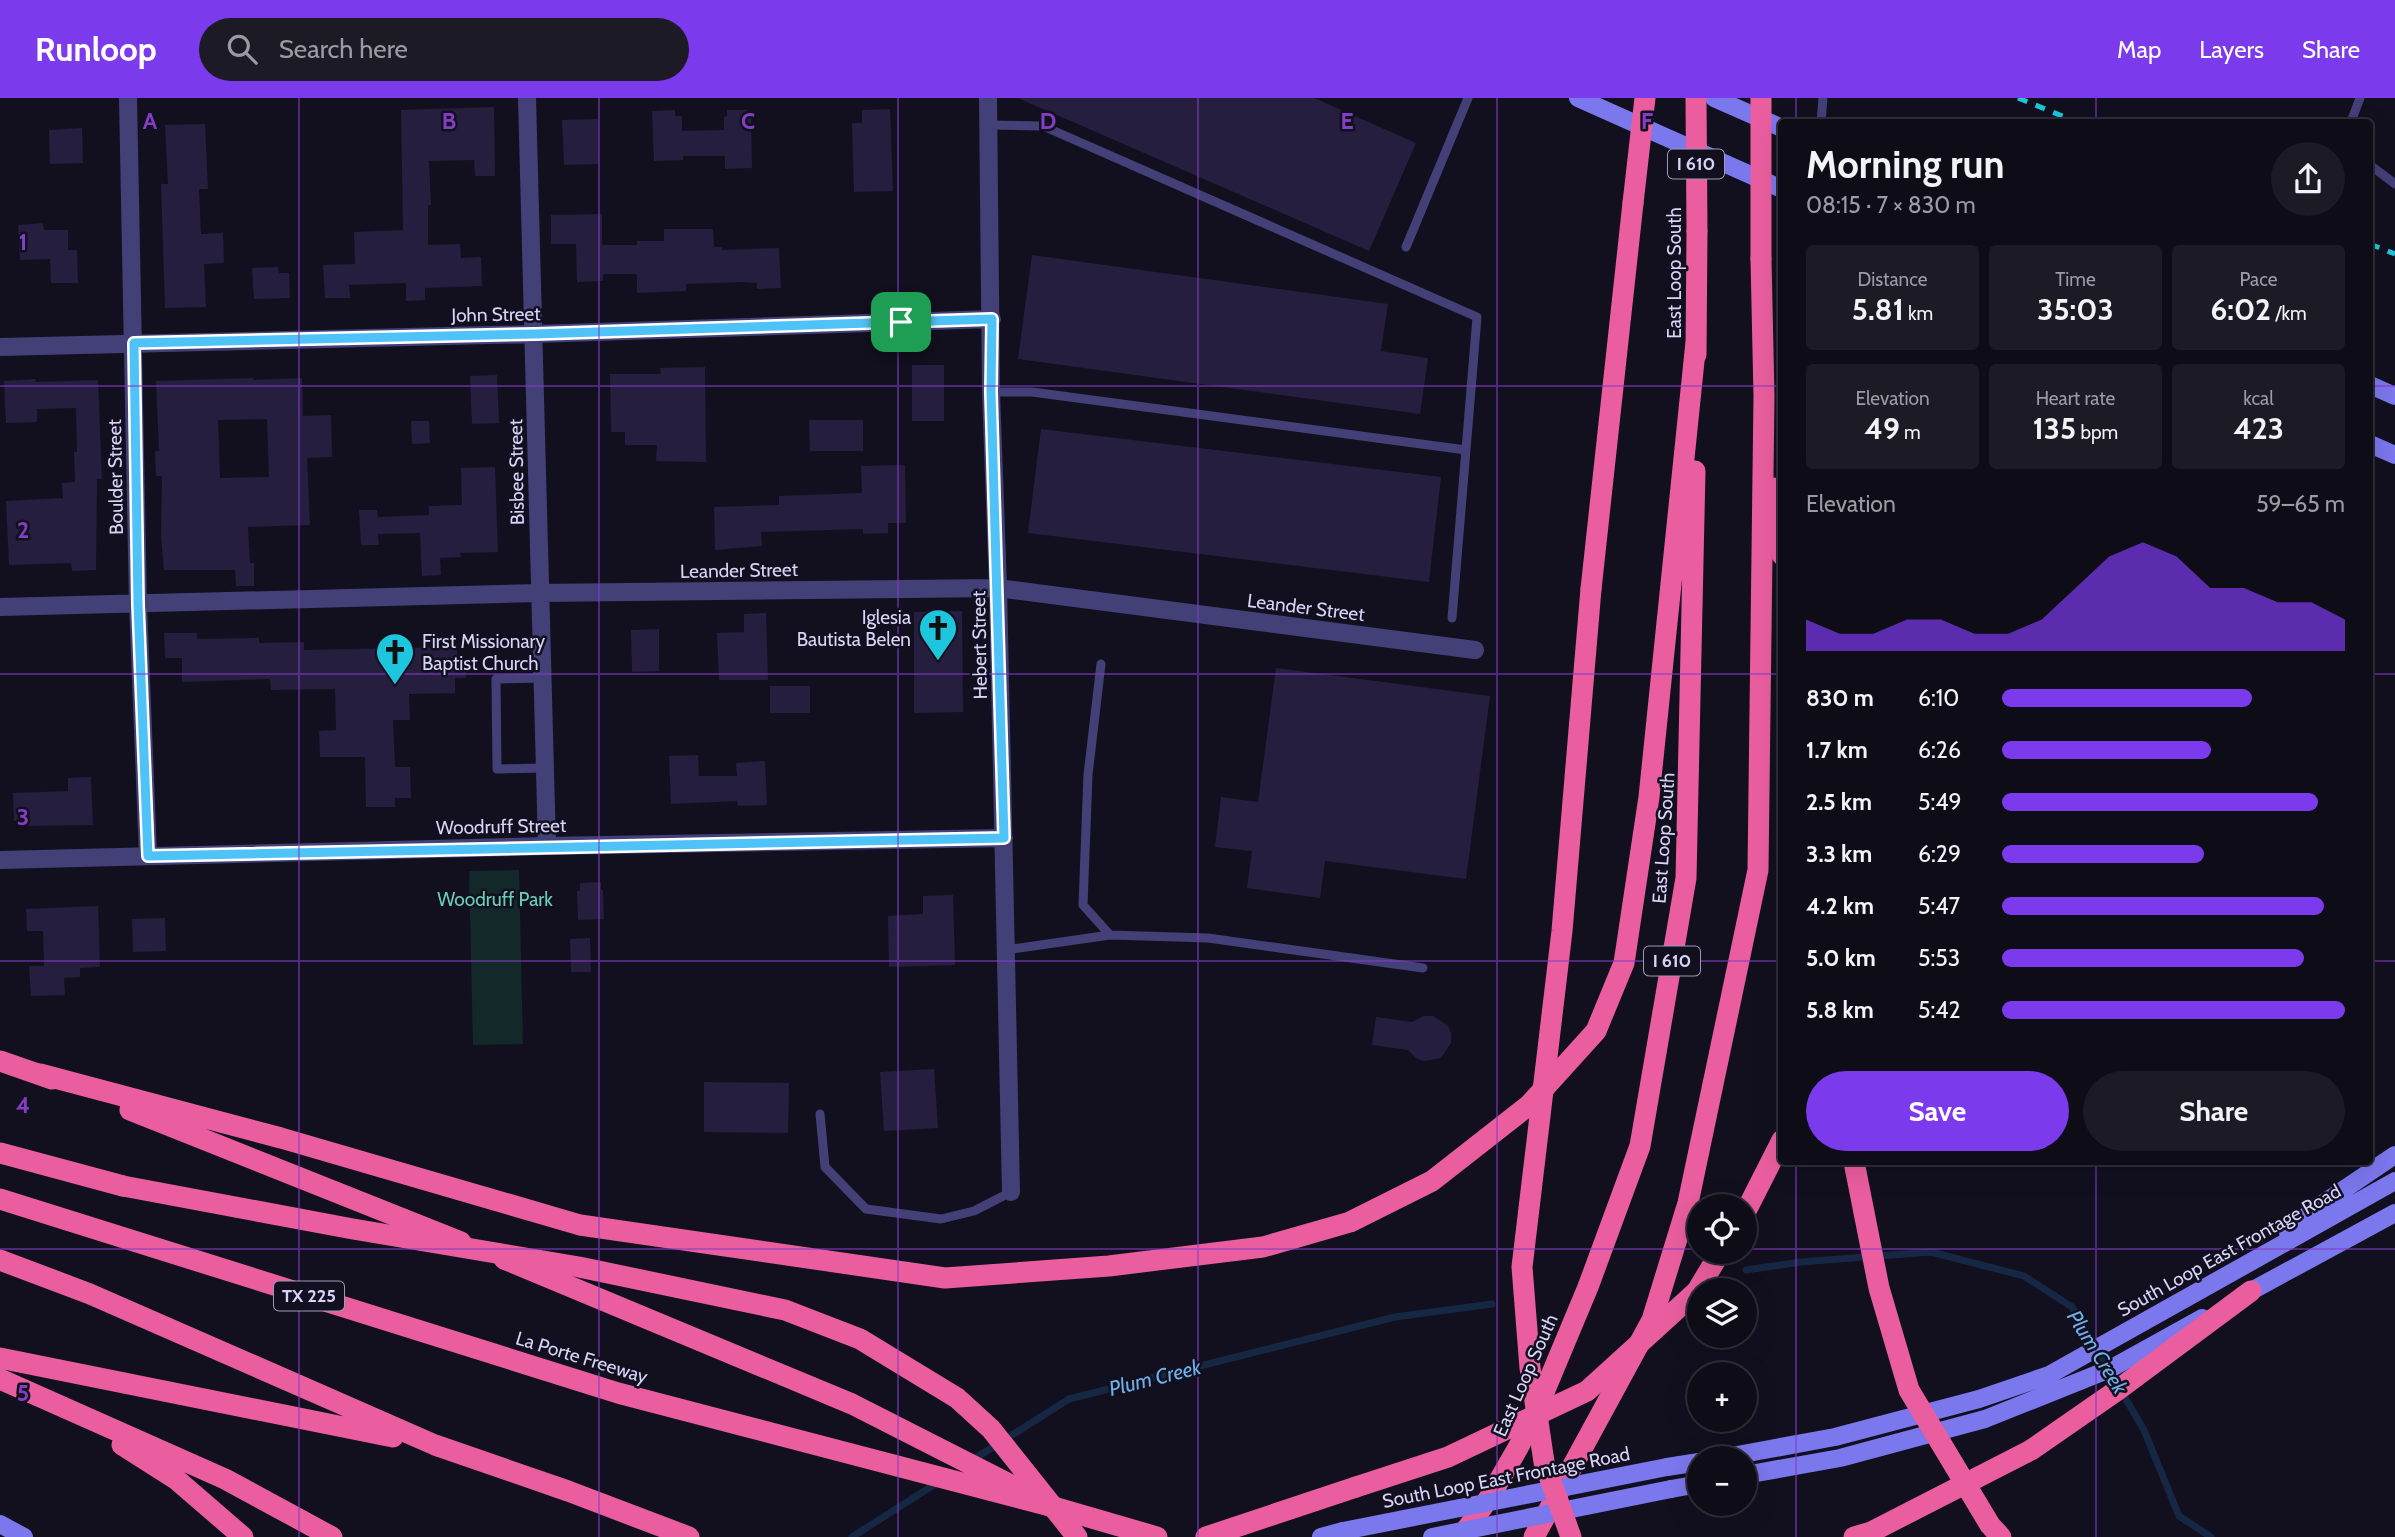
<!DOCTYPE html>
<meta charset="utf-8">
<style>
body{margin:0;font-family:Cabin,sans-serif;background:#1c1a24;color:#f1f3f6;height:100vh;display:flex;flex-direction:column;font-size:26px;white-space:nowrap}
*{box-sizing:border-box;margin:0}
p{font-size:23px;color:#9b9ba1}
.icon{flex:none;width:38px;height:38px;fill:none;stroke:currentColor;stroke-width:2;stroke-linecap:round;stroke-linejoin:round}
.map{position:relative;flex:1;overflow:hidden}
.panel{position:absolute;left:1778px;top:21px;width:595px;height:1046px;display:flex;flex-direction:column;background:#0e0c17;border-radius:7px;box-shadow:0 7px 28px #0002,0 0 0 2px #2e2c36}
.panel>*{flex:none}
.buttons{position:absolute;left:1687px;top:1096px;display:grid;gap:14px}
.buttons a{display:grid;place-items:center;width:70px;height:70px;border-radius:50%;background:#0e0c17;box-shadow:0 7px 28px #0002,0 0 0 2px #2e2c36;font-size:35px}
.pin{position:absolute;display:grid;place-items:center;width:60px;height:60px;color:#fff;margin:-30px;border-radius:14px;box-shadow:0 4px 10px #0006}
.round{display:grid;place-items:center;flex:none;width:74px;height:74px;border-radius:37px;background:#1c1a24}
.summary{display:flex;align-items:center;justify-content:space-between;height:119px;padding:0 28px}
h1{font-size:38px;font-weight:700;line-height:52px}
.stats{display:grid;grid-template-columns:repeat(3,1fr);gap:10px;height:119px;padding:7px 28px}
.stats div{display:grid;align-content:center;border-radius:7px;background:#1c1a24;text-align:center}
.stats b{font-size:30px;font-weight:700}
.stats small{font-size:19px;font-weight:400}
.stats p{font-size:19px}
.chart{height:196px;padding:14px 28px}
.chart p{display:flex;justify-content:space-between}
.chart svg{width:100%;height:126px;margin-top:7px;fill:#7c3aed;opacity:.7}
.action{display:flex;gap:14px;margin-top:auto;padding:14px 28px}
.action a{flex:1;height:80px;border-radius:42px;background:#7c3aed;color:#fff;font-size:28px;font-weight:700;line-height:80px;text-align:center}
.action a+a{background:#1c1a24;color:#f1f3f6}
ul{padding:0 28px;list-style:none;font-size:23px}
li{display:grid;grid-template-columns:112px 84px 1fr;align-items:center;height:52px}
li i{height:18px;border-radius:9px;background:#7c3aed}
header{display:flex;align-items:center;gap:42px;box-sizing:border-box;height:98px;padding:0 35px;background:#7c3aed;color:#fff}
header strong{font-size:33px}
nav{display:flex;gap:38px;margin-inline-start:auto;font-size:24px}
.search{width:490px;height:63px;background:#1c1a24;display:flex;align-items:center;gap:18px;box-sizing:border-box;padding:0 24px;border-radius:38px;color:#9b9ba1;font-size:26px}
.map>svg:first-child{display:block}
.green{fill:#132828}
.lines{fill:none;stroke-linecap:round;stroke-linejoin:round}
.stream{stroke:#152743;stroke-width:7}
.building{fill:#251e3e;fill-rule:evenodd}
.lane{stroke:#434078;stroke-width:9}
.street{stroke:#434078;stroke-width:18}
.secondary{stroke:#7b77ed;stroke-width:18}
.highway{stroke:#ea5e9f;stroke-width:21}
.rail{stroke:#1dc6dc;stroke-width:5;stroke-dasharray:10 9;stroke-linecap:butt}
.secondary-bridge{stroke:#7b77ed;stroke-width:18}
.highway-bridge{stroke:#ea5e9f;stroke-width:21}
.route-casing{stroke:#fff;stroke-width:14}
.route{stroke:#4fc3f7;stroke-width:9}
.grid{fill:none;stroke:#843dc5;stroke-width:2;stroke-opacity:0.55}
.labels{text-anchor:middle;stroke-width:5;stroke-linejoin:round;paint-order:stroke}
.shield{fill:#12101f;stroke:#9d98b8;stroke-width:2}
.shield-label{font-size:18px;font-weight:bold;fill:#d8d3f9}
.street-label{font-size:19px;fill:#d8d3f9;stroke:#12101f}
.poi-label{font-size:19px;fill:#d8d3f9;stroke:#12101f;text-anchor:end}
.park-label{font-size:19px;fill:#69cfb7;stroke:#12101f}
.water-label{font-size:21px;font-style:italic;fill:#6fb0ec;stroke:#12101f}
.grid-label{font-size:23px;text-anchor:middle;font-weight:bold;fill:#843dc5;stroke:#12101f;stroke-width:5;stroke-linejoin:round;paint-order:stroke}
</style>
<header>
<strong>Runloop</strong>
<div class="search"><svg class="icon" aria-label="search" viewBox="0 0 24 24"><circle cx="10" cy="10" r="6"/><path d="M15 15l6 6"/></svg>Search here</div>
<nav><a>Map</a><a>Layers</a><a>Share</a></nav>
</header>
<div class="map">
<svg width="2395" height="1439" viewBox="0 0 2395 1439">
<rect width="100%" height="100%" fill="#12101f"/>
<path class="green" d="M519,772L523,946L473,947L469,773Z"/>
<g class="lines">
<path class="stream" d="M1746,1172L1801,1164L1931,1154L2024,1178L2072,1209L2109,1272
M2120,1291L2144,1332L2179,1418L2211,1439
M971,1363L1069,1301L1395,1219L1492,1206
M852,1439L940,1383"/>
</g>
<path class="building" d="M1018,0H1314L1416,45L1369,153Z
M494,9L495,78H475L474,62L429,63L431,107H428V147L460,146L461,160L481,159L482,188L425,190V202L406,203V185L349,187L350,200H325L323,167L355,166L354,134L403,132L401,12Z
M890,11L893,93L854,94L852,25H862V12Z
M675,12V18H682V33L724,32V19L727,18V12H748V18H751L752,70L725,71V58H683V62L654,63L652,13Z
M598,21L599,66L564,67L562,22Z
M205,26L208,91H199L201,136L223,135L224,165L204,166L206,209L165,210L161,86H168L165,27Z
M82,30L83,65L50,66L49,32Z
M602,116V147H637V143H664V131H713L714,149H722V152L779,150L781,190L757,191V185L741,184L686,186V193L637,195V176H603V183L577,184L576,146H551V117Z
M43,125L44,132H68V152H77L78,185H51L50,161L20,162L18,127Z
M1032,157L1388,206L1381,253L1428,260L1420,316L1018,261Z
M278,169L279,175H289L290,200L254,201L252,170Z
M912,267H944V323H912Z
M705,269L706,364L656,363L657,347H625V334H611L610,276H661L660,270Z
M497,277L499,325L472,326L470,278Z
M253,280V282L302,280L303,318L331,317L332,359L307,360L310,427L248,429L250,465H254V488H236L235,472H164L161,439L162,378H156L155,353H159L156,283ZM267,321L269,379L220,380L218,322Z
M35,281L36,284L98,282L102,381H97L96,472L72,473L71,465L9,467L6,403L63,400L62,385L75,384L74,354H77L76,310L37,311V324L6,325L4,283Z
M809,322H863V353H810Z
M411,323H429L430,345L412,346Z
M1041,331L1441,379L1429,484L1028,435Z
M905,367L906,425H888V435L863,436V431L761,434L762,448L715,452L714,409L779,407V398L862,395L861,368Z
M495,369L498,454L460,455L461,459L440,460L441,477L422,478L420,435L378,436L379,447H361L359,412H377L378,419L429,417V408L462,407L461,370Z
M962,513L963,614L914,615V514Z
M766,515L768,582H719L717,535L744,534V516Z
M659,531V573L632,574L631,532Z
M164,535H197V541L259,540V545L304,544V552L457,549V564H465L466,580H455V595L409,596L410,622H393L395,669H410L411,700H395V709H366L365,659H320L319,633L336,632L335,591L271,592L270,581L182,584V560H165Z
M1276,570L1490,598L1466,781L1325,763L1320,800L1247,790L1252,753L1215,749L1221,699L1258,704Z
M770,588H810V615H770Z
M698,657L699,678H737L736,665L765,663L767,707L738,708L737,703L671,706L669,658Z
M91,679L93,727L22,728V723H14L13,695L68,693V680Z
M601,784V792H603L604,821L578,822L577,793H580V785Z
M953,797L955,867L889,869L888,818L923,816V798Z
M98,808L100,869L80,870V879L64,880L65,897L31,898L29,868H44L43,833H27L26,811Z
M165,820L166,853L133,854L132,821Z
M590,840L591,874H571L570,841Z
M1424,918H1433L1448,928L1451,936V945L1441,960L1424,963L1416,960L1408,952L1372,947L1376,919L1412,924Z
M934,971L938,1030L884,1033L880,974Z
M704,984L789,985L788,1035L704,1034Z"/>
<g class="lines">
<path class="lane" d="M1821,24L1823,0
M2351,24L2360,0
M989,27L1043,28L1477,219L1452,520
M2370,67L2395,86
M1406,149L1468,0
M991,294H1032L1466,352
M1101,566L1088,677L1083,807L1110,837L1208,840L1423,870
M541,580L496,581L497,671L544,670
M1005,852L1110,837
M820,1016L825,1069L866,1111L941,1121L974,1113L1011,1094"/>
<path class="street" d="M128,0L138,506L148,758
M527,0C535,249 539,499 547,748
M988,0L991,294L998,490L1011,1094
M0,249L535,236L992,221
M0,509L539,495L998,490L1475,552
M0,762L547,748L1004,740"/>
<path class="secondary" d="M1578,0L1782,91
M1714,0L1782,30
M2370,287L2395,298
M2370,346L2395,357
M2288,1135L2312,1113L2395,1057
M2242,1198L2395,1115
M1721,1360L1835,1339L1979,1301L2049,1277L2395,1083
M1667,1369L1699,1364
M1745,1377L1840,1360L1985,1321L2110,1271L2202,1220
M1671,1391L1699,1386
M0,1426L24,1439
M1321,1439L1343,1433"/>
<path class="highway" d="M1696,257L1697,133
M1774,390L1782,457
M1591,491L1633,105
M0,963L52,981
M40,976L281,1040L580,1127L945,1180L1109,1168L1263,1149L1350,1124L1432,1083L1529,1007L1596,933L1624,865L1649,699L1696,244
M130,1012L461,1144
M0,1055L123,1088
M0,1101L618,1295L1054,1409L1157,1439
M1745,1115L1782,1042
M504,1161L852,1306L1021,1392
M0,1162L90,1196L435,1347L568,1393L689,1439
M0,1260L393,1339
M0,1281L225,1381L332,1439
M122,1347L177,1382L243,1439
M1206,1439L1356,1389
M1461,1439L1489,1400L1519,1348L1537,1311L1588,1189L1640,1048L1686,780L1695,373
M1534,1439L1652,1222L1688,1105L1758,772L1764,298L1761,161
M1854,1439L1871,1434L2031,1352L2119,1291L2251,1193"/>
<path class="rail" d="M2018,0L2077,24
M2370,146L2395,156"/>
<path class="secondary-bridge" d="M1343,1433L1667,1369
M1432,1439L1671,1391"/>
<path class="highway-bridge" d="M1696,0L1697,133
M1633,105L1645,0
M1761,161V0
M1854,1064L1879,1190L1909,1292L1990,1427L2001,1439
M123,1088L353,1131L579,1169L785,1212L860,1241L957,1300L991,1331L1077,1439
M1356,1389L1448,1359L1587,1293L1697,1193L1721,1153
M1571,1439L1544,1364L1530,1270L1522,1169L1562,833L1591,491"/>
</g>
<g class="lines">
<defs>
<path id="route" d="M992,221L991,294L1004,740L148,758L138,506L134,245L535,236Z"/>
</defs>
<use href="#route" class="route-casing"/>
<use href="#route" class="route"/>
</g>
<path class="grid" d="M299,0V1439M599,0V1439M898,0V1439M1198,0V1439M1497,0V1439M1796,0V24M2096,0V24M0,288H1782M2370,288H2395M0,576H1782M2370,576H2395M0,863H1782M2370,863H2395M1796,1064V1439M2096,1064V1439M0,1151H1699M1745,1151H2395"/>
<defs>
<symbol id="church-pin" viewBox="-11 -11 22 30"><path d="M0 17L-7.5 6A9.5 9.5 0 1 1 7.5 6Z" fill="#1dc6dc" stroke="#12101f"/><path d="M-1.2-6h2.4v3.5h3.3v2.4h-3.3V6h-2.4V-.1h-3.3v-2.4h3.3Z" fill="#111"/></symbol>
</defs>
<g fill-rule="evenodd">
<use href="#church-pin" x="916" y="508" width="44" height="60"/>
<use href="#church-pin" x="373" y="532" width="44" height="60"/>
</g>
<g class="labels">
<g class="shield">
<rect x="1668" y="51.5" width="56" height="29" rx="5"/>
<rect x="1644" y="848.5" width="56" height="29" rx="5"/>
<rect x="274" y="1183.5" width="70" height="29" rx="5"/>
</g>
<g class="shield-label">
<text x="1696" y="72">I 610</text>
<text x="1672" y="869">I 610</text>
<text x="309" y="1204">TX 225</text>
</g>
<g class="street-label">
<text transform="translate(1674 175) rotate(-90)" y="7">East Loop South</text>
<text transform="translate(496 216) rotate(-1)" y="7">John Street</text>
<text transform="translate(516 374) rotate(-91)" y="7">Bisbee Street</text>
<text transform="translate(115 379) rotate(-91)" y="7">Boulder Street</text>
<text transform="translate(739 472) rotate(-1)" y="7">Leander Street</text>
<text transform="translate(1306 509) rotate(7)" y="7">Leander Street</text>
<text transform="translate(979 547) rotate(-91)" y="7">Hebert Street</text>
<text transform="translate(501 728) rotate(-1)" y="7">Woodruff Street</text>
<text transform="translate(1663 740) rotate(-86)" y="7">East Loop South</text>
<text transform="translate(2229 1152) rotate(-29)" y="7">South Loop East Frontage Road</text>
<text transform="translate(582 1259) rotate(17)" y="7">La Porte Freeway</text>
<text transform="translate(1525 1277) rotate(-66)" y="7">East Loop South</text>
<text transform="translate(1506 1379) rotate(-11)" y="7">South Loop East Frontage Road</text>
</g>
<g class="poi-label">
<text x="911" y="526">Iglesia<tspan x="911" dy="22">Bautista Belen</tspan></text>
<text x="422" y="550" text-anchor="start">First Missionary<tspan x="422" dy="22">Baptist Church</tspan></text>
</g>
<g class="park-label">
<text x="495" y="808">Woodruff Park</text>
</g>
<g class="water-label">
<text transform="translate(2097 1254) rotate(58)" y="7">Plum Creek</text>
<text transform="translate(1155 1280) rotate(-14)" y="7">Plum Creek</text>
</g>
</g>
<g class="grid-label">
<text x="150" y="31">A</text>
<text x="449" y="31">B</text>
<text x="748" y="31">C</text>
<text x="1048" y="31">D</text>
<text x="1347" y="31">E</text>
<text x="1647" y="31">F</text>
<text x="23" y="152">1</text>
<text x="23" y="440">2</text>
<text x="23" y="727">3</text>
<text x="23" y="1015">4</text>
<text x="23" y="1303">5</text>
</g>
</svg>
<div class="buttons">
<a><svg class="icon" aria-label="locate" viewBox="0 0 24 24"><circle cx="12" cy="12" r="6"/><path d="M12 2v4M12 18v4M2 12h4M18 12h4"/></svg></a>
<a><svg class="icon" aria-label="layers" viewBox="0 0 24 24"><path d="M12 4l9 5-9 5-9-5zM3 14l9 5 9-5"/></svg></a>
<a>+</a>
<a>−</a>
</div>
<div class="pin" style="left:901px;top:224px;background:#1e9e55"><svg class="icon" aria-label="arrive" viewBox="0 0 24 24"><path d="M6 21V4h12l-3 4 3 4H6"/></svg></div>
<section class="panel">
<div class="summary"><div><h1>Morning run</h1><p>08:15 · 7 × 830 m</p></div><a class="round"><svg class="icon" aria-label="share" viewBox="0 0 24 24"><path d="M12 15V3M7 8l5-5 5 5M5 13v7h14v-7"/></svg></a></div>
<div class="stats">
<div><p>Distance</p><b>5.81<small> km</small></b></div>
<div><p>Time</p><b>35:03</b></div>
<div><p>Pace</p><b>6:02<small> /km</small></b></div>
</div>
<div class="stats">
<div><p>Elevation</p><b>49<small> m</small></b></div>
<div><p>Heart rate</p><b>135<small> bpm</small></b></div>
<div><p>kcal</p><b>423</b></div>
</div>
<div class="chart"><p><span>Elevation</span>59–65 m</p>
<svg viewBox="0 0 160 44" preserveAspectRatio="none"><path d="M0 44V33L10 38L20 38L30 33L40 33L50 38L60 38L70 33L80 22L90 11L100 6L110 11L120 22L130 22L140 27L150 27L160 33V44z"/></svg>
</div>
<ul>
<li><b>830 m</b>6:10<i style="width:73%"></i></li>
<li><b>1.7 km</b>6:26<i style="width:61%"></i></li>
<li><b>2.5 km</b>5:49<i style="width:92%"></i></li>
<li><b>3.3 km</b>6:29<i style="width:59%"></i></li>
<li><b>4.2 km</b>5:47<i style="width:94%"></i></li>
<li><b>5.0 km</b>5:53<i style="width:88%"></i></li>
<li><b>5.8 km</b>5:42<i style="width:100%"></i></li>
</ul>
<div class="action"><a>Save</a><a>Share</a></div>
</section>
</div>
